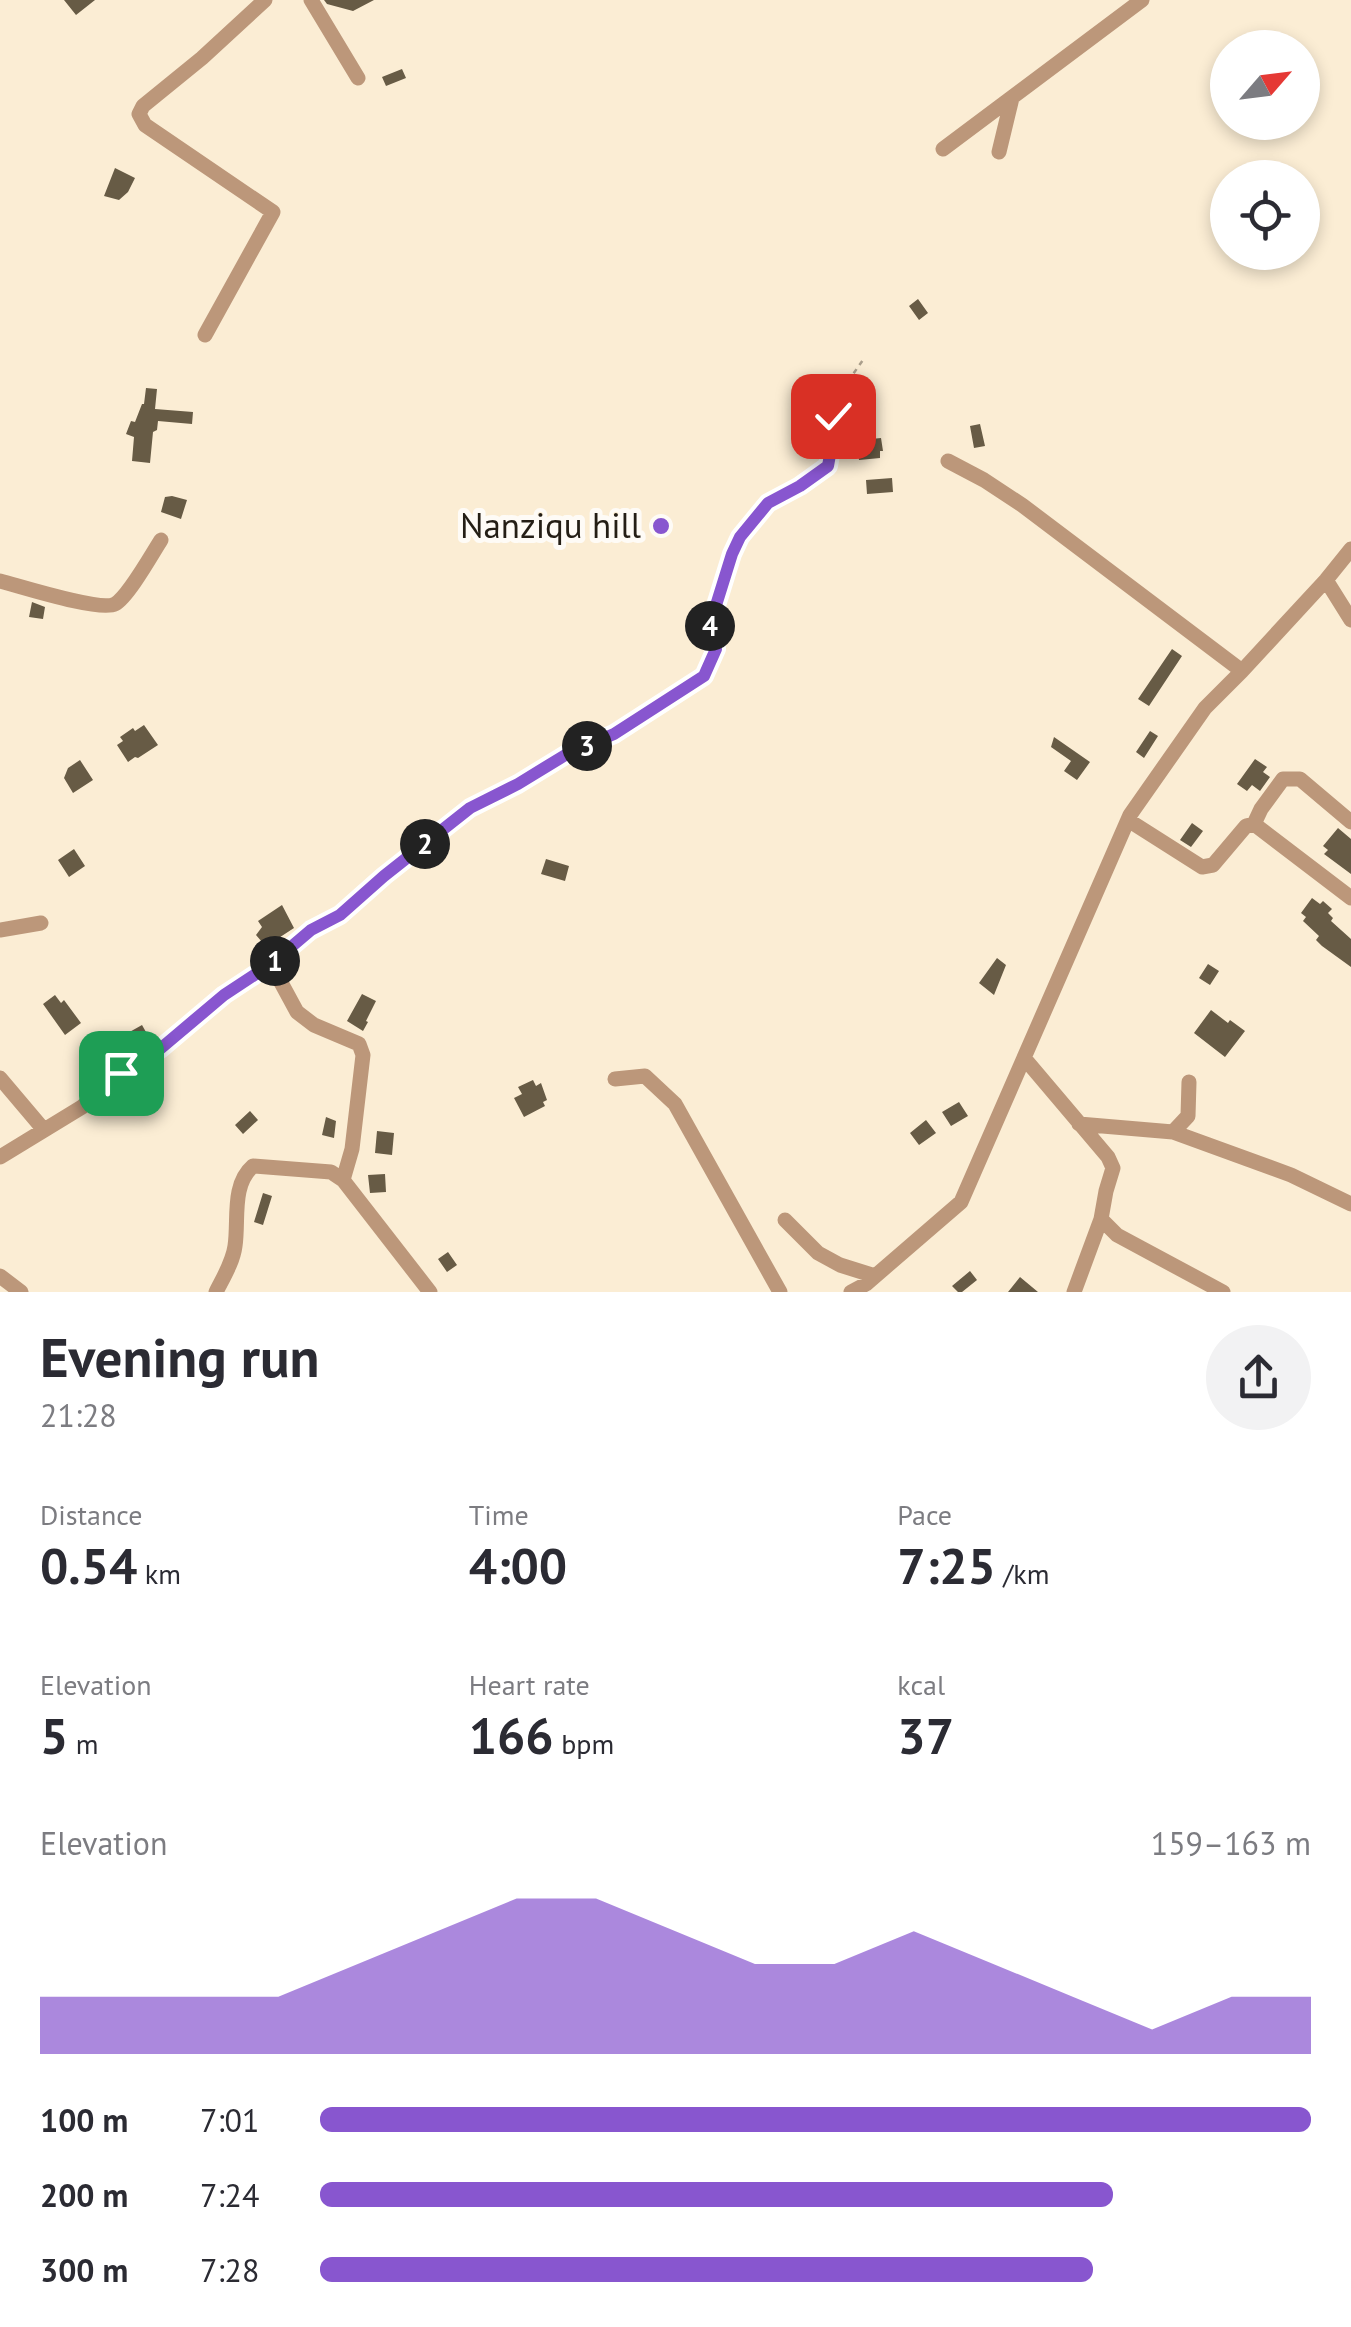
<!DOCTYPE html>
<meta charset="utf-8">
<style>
body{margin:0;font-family:"PT Sans",sans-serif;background:#f2f2f3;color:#2b2b33;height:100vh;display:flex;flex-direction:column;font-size:38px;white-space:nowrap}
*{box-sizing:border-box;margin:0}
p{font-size:32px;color:#7c7c81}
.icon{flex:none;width:55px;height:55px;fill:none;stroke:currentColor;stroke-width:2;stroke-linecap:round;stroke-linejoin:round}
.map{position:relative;height:1292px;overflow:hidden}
.details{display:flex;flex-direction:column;background:#fff;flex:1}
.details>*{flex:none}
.needle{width:65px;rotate:62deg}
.tools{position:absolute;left:1210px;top:30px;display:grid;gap:20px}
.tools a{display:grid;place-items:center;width:110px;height:110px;border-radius:50%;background:#fff;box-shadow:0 5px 15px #0003;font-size:50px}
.pin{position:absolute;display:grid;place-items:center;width:85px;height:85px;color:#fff;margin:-42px;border-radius:20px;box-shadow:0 5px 15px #0006}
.km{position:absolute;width:50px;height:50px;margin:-25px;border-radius:50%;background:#222;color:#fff;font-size:28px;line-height:50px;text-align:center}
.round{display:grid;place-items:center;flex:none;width:105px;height:105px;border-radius:52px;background:#f2f2f3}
.head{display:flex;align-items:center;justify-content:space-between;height:170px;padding:0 40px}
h1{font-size:55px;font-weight:800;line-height:75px}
.figures{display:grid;grid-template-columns:repeat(3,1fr);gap:15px;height:170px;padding:10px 40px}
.figures div{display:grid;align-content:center}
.figures b{font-size:50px;font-weight:800}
.figures small{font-size:28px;font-weight:400}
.figures p{font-size:28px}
.chart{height:280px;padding:20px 40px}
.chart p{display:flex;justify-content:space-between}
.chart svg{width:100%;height:180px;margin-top:10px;fill:#8856cf;opacity:.7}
ul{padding:0 40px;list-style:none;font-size:32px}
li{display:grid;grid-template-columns:160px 120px 1fr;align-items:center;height:75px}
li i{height:25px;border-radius:12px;background:#8856cf}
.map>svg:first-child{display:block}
.building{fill:#675b45}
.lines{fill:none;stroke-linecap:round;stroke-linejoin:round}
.path{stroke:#ab9f8c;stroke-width:2.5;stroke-dasharray:5 5;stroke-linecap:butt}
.minor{stroke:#bc977a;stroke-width:15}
.route-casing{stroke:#fff;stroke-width:20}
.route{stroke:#8856cf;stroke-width:12}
.poi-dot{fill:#8856cf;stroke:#fefbf6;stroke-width:4}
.labels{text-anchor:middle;stroke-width:10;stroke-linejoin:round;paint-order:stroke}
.poi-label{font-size:35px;fill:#241e15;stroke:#fefbf6;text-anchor:end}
</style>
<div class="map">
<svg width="1351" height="1292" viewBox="0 0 1351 1292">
<rect width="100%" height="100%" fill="#fbedd4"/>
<path class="building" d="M64,0H95L76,15Z
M324,0H374L353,11L327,4Z
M402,69L406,78L386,86L382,77Z
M115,168L135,178L128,192L119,200L104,196Z
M918,299L928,313L919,320L909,306Z
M146,388L157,389L155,409L193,412L192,424L158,421L157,430L153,432L150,463L132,461L134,437L126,434L131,421L135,422L142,404H144Z
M980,424L985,446L974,448L970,426Z
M870,434L871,439L881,438L883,451H880V458L859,460L856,436Z
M892,478L893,492L867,494L866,480Z
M172,496L187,500L181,519L161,512L165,497Z
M32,602L45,607L43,619L29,617Z
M1172,649L1182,656L1149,706L1138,699Z
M144,725L158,745L138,758L135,757L128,762L117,745L123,741L120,737L133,728L135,731Z
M1150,731L1158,736L1144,758L1136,752Z
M1054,737L1090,762L1077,780L1064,771L1071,761L1051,747Z
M1255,759L1267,767L1263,772L1270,777L1260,791L1252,785L1247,791L1237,784Z
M80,760L93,780L73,793L64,778L68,768Z
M1192,823L1203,831L1191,847L1180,840Z
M1338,828L1351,839V874L1324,854L1328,850L1323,846Z
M74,849L85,866L69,877L58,860Z
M546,859L569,866L565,881L541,874Z
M1312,898L1320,904L1323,901L1332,909L1328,913L1333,918L1331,921L1351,939V967L1322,946L1316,940L1319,936L1303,921L1306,917L1301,913Z
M282,905L294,928L271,943L268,938L262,942L256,935L262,927L258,921Z
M997,958L1006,965L994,995L979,983Z
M1208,964L1219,971L1210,985L1199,978Z
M362,994L376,1001L366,1021L368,1022L363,1031L347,1021Z
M55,995L61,1003L64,1000L81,1023L65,1035L43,1004Z
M1211,1010L1228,1023L1230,1020L1245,1031L1225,1057L1194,1033Z
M142,1025L151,1041L133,1053L126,1041L129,1039L126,1034Z
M533,1080L536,1086L541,1083L547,1100L543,1102L545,1106L524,1117L514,1098L522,1094L518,1087Z
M959,1102L968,1116L951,1126L942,1112Z
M250,1111L258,1120L243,1134L235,1125Z
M326,1117L336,1121L334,1138L322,1135Z
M926,1120L936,1133L919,1145L910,1133Z
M377,1131L394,1133L392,1155L375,1153Z
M385,1174L386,1192L370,1193L368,1175Z
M263,1193L272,1196L263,1225L254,1222Z
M448,1252L457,1265L447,1272L438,1259Z
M970,1271L977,1280L962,1292H958L952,1286Z
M1020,1277L1038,1292H1008Z"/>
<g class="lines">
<path class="path" d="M568,754L614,734L704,676L717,649L708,631L732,554L740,537L768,503L800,485L828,466L837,397L865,357"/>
<path class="minor" d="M311,0L358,78
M943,149L1142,0
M999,152L1012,98
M205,335L273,212L145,125L139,114L143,106L202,58L265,0
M948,461L984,480L1022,505L1242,671
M1326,580L1351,620
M0,581C20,586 100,612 115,604C128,597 152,554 161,540
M1128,820L1202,867L1213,865L1246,826L1254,824L1351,898
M1254,824L1261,809L1283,779H1300L1351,822
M0,930L41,923
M271,964L297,1012L314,1025L359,1044L363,1055L352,1149L343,1180
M1025,1059L1108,1157L1113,1168L1106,1191L1101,1219L1117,1235L1223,1292
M0,1078L44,1130
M615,1079L645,1076L675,1104L780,1292
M1079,1124L1173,1132L1188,1116L1189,1082
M1173,1132L1291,1175L1351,1204
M0,1157L82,1107L121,1073L160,1049L224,995L271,964L311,930L339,915L384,876L470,809L518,784L554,762
M785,1220L818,1253L840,1265L875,1276
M0,1276L21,1292
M216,1292C223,1278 233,1262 235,1246C239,1220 231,1185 253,1166L331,1172L343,1180L430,1292
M851,1292L866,1284L961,1202L1130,815L1205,708L1242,671L1326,580L1351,549
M1074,1292L1101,1219"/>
</g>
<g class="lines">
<defs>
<path id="route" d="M121,1073L160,1049L224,995L271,964L311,930L340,915L384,876L470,808L518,784L567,754L614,734L704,676L716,649L708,631L732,554L740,537L768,503L800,486L828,466L833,438V416"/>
</defs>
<use href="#route" class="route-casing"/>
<use href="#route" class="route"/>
</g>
<circle class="poi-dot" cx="661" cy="526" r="10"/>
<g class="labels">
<g class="poi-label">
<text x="641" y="538">Nanziqu hill</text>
</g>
</g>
</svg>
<div class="tools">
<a><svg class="needle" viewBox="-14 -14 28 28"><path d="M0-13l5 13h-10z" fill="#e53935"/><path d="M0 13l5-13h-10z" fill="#7c7c81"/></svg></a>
<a><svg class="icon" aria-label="locate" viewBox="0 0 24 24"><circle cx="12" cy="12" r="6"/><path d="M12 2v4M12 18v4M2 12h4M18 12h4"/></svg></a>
</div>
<div class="pin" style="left:121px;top:1073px;background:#1e9e55"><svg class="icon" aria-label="arrive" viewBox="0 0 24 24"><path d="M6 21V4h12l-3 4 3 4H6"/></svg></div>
<div class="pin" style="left:833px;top:416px;background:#d93025"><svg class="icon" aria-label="check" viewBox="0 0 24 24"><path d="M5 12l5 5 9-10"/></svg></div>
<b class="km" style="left:275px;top:961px">1</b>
<b class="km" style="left:425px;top:844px">2</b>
<b class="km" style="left:587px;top:746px">3</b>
<b class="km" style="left:710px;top:626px">4</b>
</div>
<section class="details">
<div class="head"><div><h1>Evening run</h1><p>21:28</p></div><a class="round"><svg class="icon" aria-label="share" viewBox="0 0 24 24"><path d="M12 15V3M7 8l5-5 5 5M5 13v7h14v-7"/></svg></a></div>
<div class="figures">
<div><p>Distance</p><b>0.54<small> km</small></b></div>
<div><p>Time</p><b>4:00</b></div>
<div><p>Pace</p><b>7:25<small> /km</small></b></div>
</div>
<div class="figures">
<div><p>Elevation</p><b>5<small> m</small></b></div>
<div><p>Heart rate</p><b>166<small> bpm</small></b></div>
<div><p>kcal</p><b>37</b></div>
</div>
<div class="chart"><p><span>Elevation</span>159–163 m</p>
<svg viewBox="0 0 160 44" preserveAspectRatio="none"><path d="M0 44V30L10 30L20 30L30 30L40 22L50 14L60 6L70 6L80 14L90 22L100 22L110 14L120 22L130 30L140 38L150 30L160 30V44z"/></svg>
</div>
<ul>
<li><b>100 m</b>7:01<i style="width:100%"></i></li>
<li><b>200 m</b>7:24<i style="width:80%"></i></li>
<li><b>300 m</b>7:28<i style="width:78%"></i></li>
</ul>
</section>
